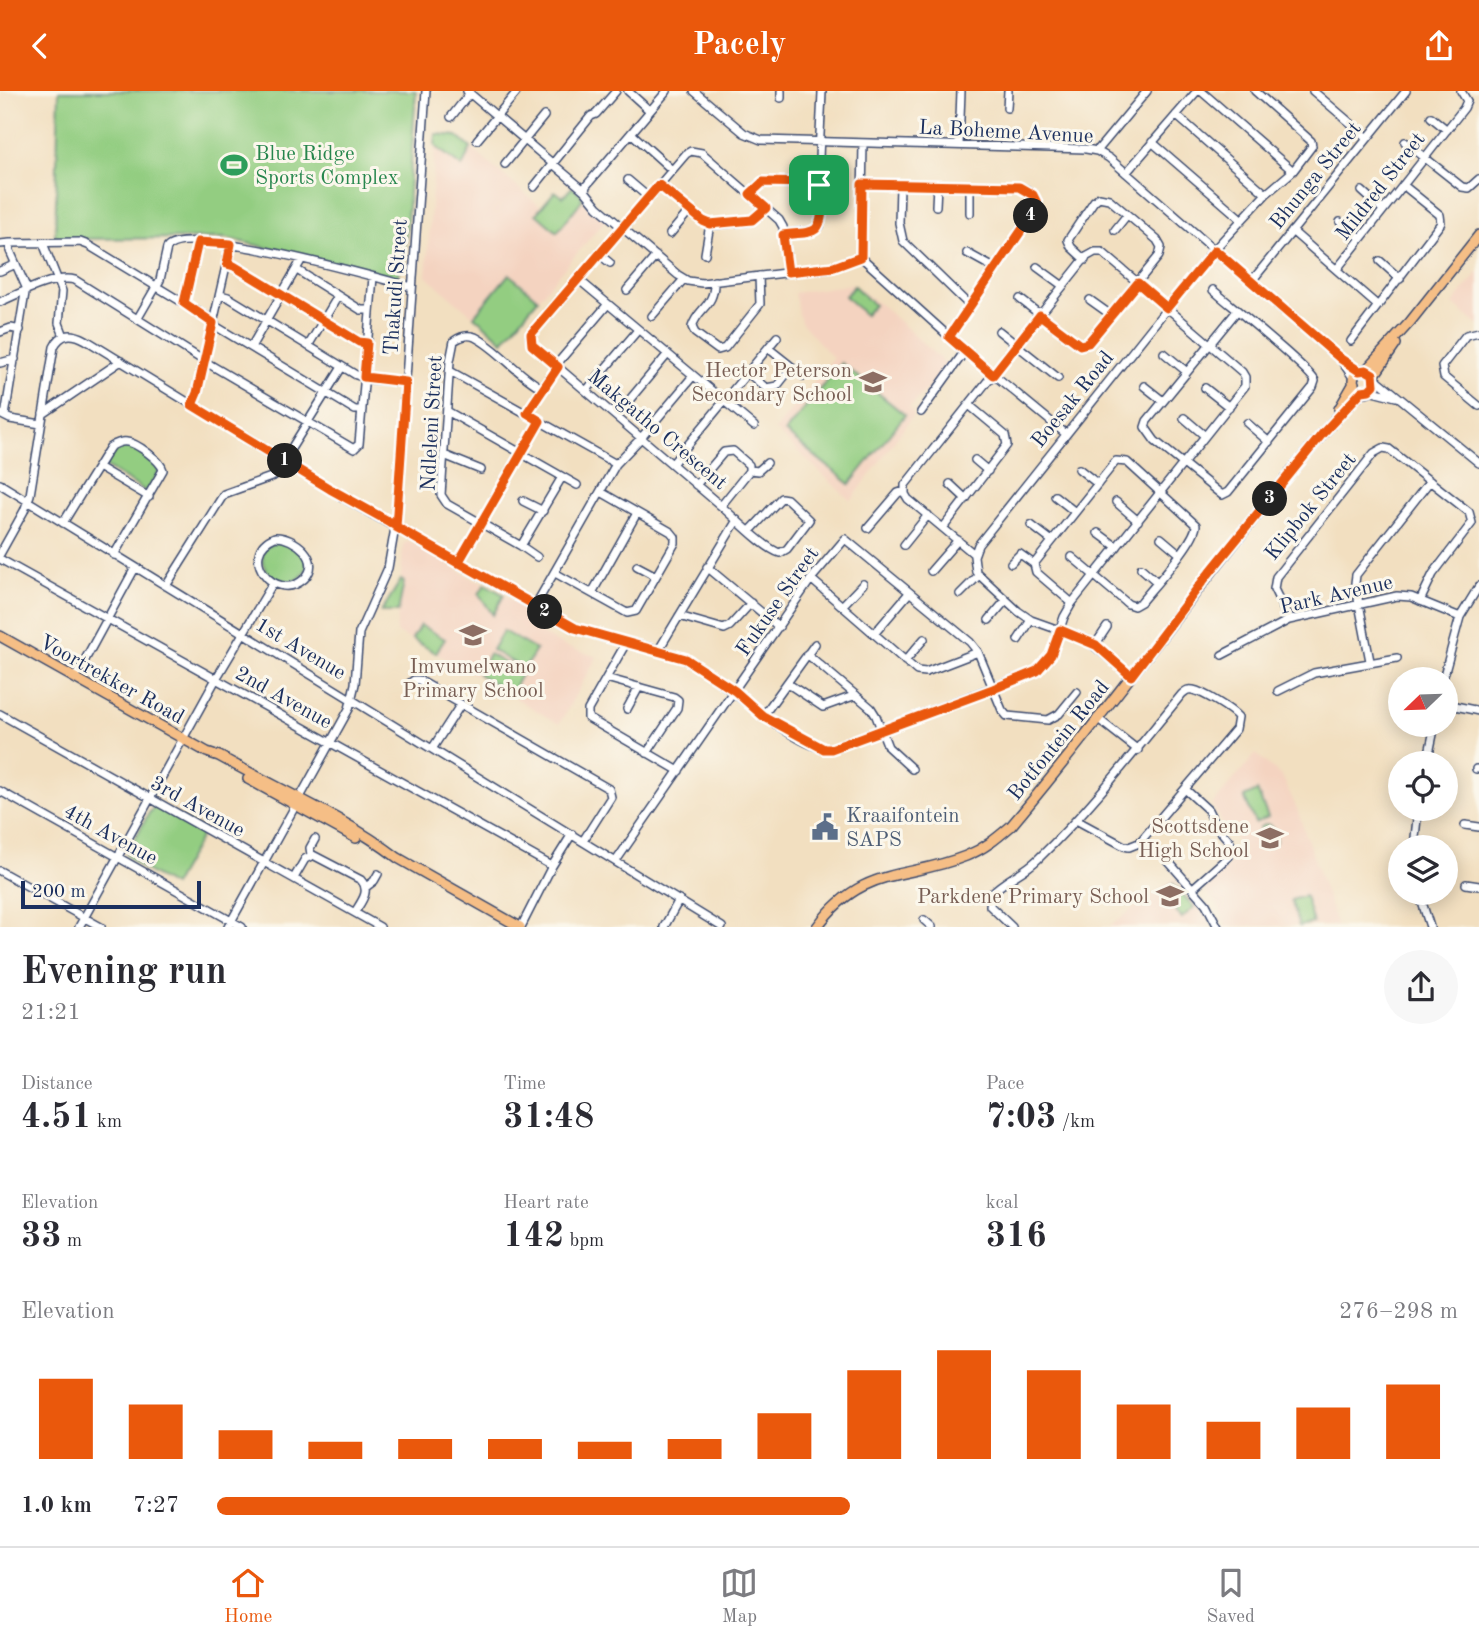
<!DOCTYPE html>
<meta charset="utf-8">
<style>
body{margin:0;font-family:"Old Standard TT",serif;background:#f7f7f7;color:#2b2b33;height:100vh;display:flex;flex-direction:column;font-size:26px;white-space:nowrap}
*{box-sizing:border-box;margin:0}
p{font-size:23px;color:#7c7c81}
.icon{flex:none;width:38px;height:38px;fill:none;stroke:currentColor;stroke-width:2;stroke-linecap:round;stroke-linejoin:round}
.map{position:relative;height:836px;overflow:hidden}
.drawer{display:flex;flex-direction:column;background:#fff;flex:1}
.drawer>*{flex:none}
.needle{width:46px;rotate:247deg}
.tools{position:absolute;left:1388px;top:576px;display:grid;gap:14px}
.tools a{display:grid;place-items:center;width:70px;height:70px;border-radius:50%;background:#fff;box-shadow:0 4px 18px #0003;font-size:35px}
.scale{position:absolute;left:21px;bottom:18px;width:180px;box-sizing:border-box;padding-left:7px;border:4px solid #1b2f5e;border-top:0;font-size:19px;line-height:24px;white-space:nowrap;color:#1b2f5e;-webkit-text-stroke:5px #fbf7ec;paint-order:stroke}
.pin{position:absolute;display:grid;place-items:center;width:60px;height:60px;color:#fff;margin:-30px;border-radius:14px;box-shadow:0 4px 10px #0006}
.km{position:absolute;width:35px;height:35px;margin:-18px;border-radius:50%;background:#222;color:#fff;font-size:19px;line-height:35px;text-align:center}
.round{display:grid;place-items:center;flex:none;width:74px;height:74px;border-radius:37px;background:#f7f7f7}
.summary{display:flex;align-items:center;justify-content:space-between;height:119px;padding:0 21px}
h1{font-size:38px;font-weight:600;line-height:52px}
.stats{display:grid;grid-template-columns:repeat(3,1fr);gap:10px;height:119px;padding:7px 21px}
.stats div{display:grid;align-content:center}
.stats b{font-size:35px;font-weight:600}
.stats small{font-size:19px;font-weight:400}
.stats p{font-size:19px}
.chart{height:196px;padding:14px 21px}
.chart p{display:flex;justify-content:space-between}
.chart svg{width:100%;height:126px;margin-top:7px;stroke:#ea580c;stroke-width:6}
ul{padding:0 21px;list-style:none;font-size:23px}
li{display:grid;grid-template-columns:112px 84px 1fr;align-items:center;height:52px}
li i{height:18px;border-radius:9px;background:#ea580c}
header{display:flex;justify-content:space-between;align-items:center;height:91px;padding:0 21px;background:#ea580c;color:#fff;font-size:32px;font-weight:600}
.dock{display:flex;justify-content:space-around;align-items:center;height:98px;border-top:2px solid #e1e1e2;background:#fff;font-size:19px;color:#7c7c81}
.dock a{display:grid;justify-items:center;gap:4px}
.dock .current{color:#ea580c}
.map>svg:first-child{display:block}
.built{fill:#f4d3c0}
.green{fill:#93cd81;stroke:#577e70;stroke-width:2}
.lines{fill:none;stroke-linecap:round;stroke-linejoin:round}
.minor-casing{stroke:#3b496d;stroke-width:10}
.major-casing{stroke:#3b496d;stroke-width:12}
.minor{stroke:#fff;stroke-width:7}
.major{stroke:#f5be86;stroke-width:9}
.route-casing{stroke:#fff;stroke-width:14}
.route{stroke:#ea580c;stroke-width:9}
.labels{text-anchor:middle;stroke-width:6;stroke-linejoin:round;paint-order:stroke}
.street-label{font-size:21px;fill:#1b2f5e;stroke:#fbf7ec}
.leisure-label{font-size:21px;fill:#27864d;stroke:#fbf7ec;text-anchor:start}
.education-label{font-size:21px;fill:#785e54;stroke:#fbf7ec;text-anchor:end}
.service-label{font-size:21px;fill:#4e5e75;stroke:#fbf7ec;text-anchor:start}
</style>
<header><svg class="icon" aria-label="back" viewBox="0 0 24 24"><path d="M15 5l-7 7 7 7"/></svg>Pacely<svg class="icon" aria-label="share" viewBox="0 0 24 24"><path d="M12 15V3M7 8l5-5 5 5M5 13v7h14v-7"/></svg></header>
<div class="map">
<svg width="1479" height="836" viewBox="0 0 1479 836">
<rect width="100%" height="100%" fill="#fbf7ec"/>
<filter id="ink" filterUnits="userSpaceOnUse"><feTurbulence type="fractalNoise" baseFrequency=".0143" numOctaves="2"/><feDisplacementMap in="SourceGraphic" scale="14" xChannelSelector="R" yChannelSelector="G"/><feConvolveMatrix kernelMatrix="1 2 1 2 8 2 1 2 1" color-interpolation-filters="sRGB"/></filter>
<filter id="wash" filterUnits="userSpaceOnUse"><feTurbulence type="fractalNoise" baseFrequency=".00686" numOctaves="4" result="noise"/><feDisplacementMap in="SourceGraphic" scale="28" xChannelSelector="R" yChannelSelector="G"/><feGaussianBlur stdDeviation="1.57" result="paint"/><feColorMatrix in="noise" values="0 0 0 0 0 0 0 0 0 0 0 0 0 0 0 0 0 1.4 0 .05"/><feComposite in="paint" operator="in"/></filter>
<g filter="url(#wash)">
<rect width="100%" height="100%" fill="#f2dfc0"/>
<path class="built" d="M436,43L457,45L541,116L555,100L563,106L572,96L581,103V109L605,129L503,250L426,185Z
M1479,180V235L1453,213Z
M852,193L886,218L948,275L909,317L914,323L851,410L775,339L833,267L801,231L794,202Z
M409,450L470,486L474,490L478,489L536,523L529,536L564,555L597,566L559,633L487,590L396,541L398,522L381,521L401,489L403,453Z
M1256,663L1283,687L1297,718L1337,835H1226L1218,814L1205,800L1206,793L1245,760L1222,734L1212,714Z
M1174,787L1205,823L1210,835L1109,836Z"/>
<path class="green" d="M59,0H416L404,174H399L398,187L225,147L55,148Z
M436,43L457,45L471,57L462,76L435,55Z
M572,96L581,103L582,109L557,141L536,123L555,100L563,106Z
M509,183L538,208L503,250L474,225Z
M854,195L874,214L865,224L845,205Z
M841,272L905,324L850,393L785,341Z
M121,353C135,355 153,366 160,379L147,401L104,375L114,357Z
M277,449C292,450 301,460 309,471C303,491 295,490 277,493C267,484 259,471 264,458Z
M401,489L404,491L398,521H381Z
M485,493L504,504L493,524L479,503Z
M420,534L445,548L436,562L412,548Z
M503,540L536,559L524,578L492,559Z
M489,563L522,582L511,602L478,583Z
M1257,700L1268,726L1255,732L1244,706Z
M154,716L162,717L204,740L173,795L140,776L126,764L149,722Z
M1267,733C1275,737 1278,744 1275,752L1269,756C1260,754 1258,744 1260,736Z
M1173,792L1194,816L1182,827L1161,802Z
M1305,805L1313,832L1299,835L1291,809Z"/>
</g>
<g filter="url(#ink)">
<g class="lines">
<defs>
<path id="minor" d="M467,0L585,100L598,116L678,184L688,190L702,192L834,176L861,166
M628,0L650,20
M694,0L744,42L761,49L1086,58L1097,60L1109,67L1341,269L1359,280
M1201,0L1293,80
M1313,0L1368,47
M781,7V0
M1007,17L1008,0
M1176,24L1266,103
M451,26L470,2
M1431,26L1447,39
M631,42L672,79
M477,49L516,2
M1152,51L1241,128
M1405,51L1462,96L1469,97L1479,88
M863,52L861,166L965,260L1066,343
M959,54L961,0
M1097,60L1147,0
M505,73L544,25
M1126,82L1197,0
M628,89L648,106
M862,93L1019,96L1027,99L1036,109V118L949,246
M659,94L703,130L713,134L750,130L766,117
M819,94C818,63 821,32 822,0
M900,94L899,132L903,150L970,215
M534,96L591,25L596,23L616,0
M585,100L586,95L667,0
M1362,100L1383,119
M750,103L758,94L766,91L812,92L819,94L822,101L820,135L813,140L783,143
M936,115L937,94
M970,122V95
M1340,131L1361,147
M1115,139L1127,124
M1292,140L1378,215
M670,143L690,119
M10,152L80,151L88,154L210,228L217,236L355,319H362
M43,152L62,200L59,232L64,245
M0,153L10,152V160L26,196L5,325
M967,162L996,178
M599,163L610,172
M705,163L710,133
M1380,170L1400,188
M227,173L234,175L359,251L367,252
M1037,176L1063,195
M1337,178L1464,17L1467,10L1461,0
M297,179L361,219H369
M0,180L16,173
M578,188L754,335
M714,190C715,216 698,216 692,236L695,242L718,259L725,257L760,213L759,185
M1251,191L1406,0
M627,199L656,165
M1213,199C1229,213 1309,277 1315,290L1313,296L1228,401L1222,404L1155,350L1145,336L1147,330L1237,220
M220,204L228,206L356,284L369,288L406,291
M1020,208L1075,251L1080,254L1088,252L1159,165L1161,156L1157,149L1109,108L1099,106L1094,110L1068,149L1071,156L1085,169
M1090,209L1111,224
M0,211C18,203 56,183 75,189L209,273L354,358L359,353L373,186
M184,212L198,151
M652,225L684,188
M138,227L160,189L167,157C186,132 378,187 412,196
M999,240L1058,287
M0,241L11,237L20,239
M1479,241L1466,244L1442,275L1444,286L1479,315
M1351,250L1441,132L1440,124L1403,94
M308,255L338,205
M251,256L302,168
M1164,262L1187,281
M0,272L15,268
M1343,272L1354,288
M556,274L608,213
M792,276L803,285
M450,280L616,373
M748,282L766,297L777,295L792,276L768,257
M1374,286L1479,372
M1144,295L1163,310
M542,297C517,284 499,258 475,246C467,243 461,245 454,250L450,270L441,404L447,413L521,455L562,386
M1205,297L1229,316
M1369,299L1396,306
M586,300L638,239
M192,314L197,302L231,153
M447,320L577,394
M921,321L965,260
M527,322L558,276
M0,323L10,328L41,333
M43,323L121,270
M616,325L667,264
M1184,327L1205,345
M1247,332L1269,351
M444,364L481,379
M975,369L988,380
M672,373L777,246
M98,376L149,406
M1079,378L1098,393
M750,379L758,380L767,372
M0,393L722,836
M950,393L966,408
M696,394L724,361L733,360L749,374V380L721,415
M1055,405L1075,421
M523,410L543,420
M1116,411L1138,430
M63,432L110,356C115,353 121,350 127,351C137,352 161,370 163,379L114,464
M1031,434L1052,450
M868,437L898,402L904,400
M943,437L1007,354L1005,344L969,314
M750,440L781,407L787,408L809,429L787,458L780,462C766,459 734,426 721,415L532,254L530,245L686,63L691,60L702,62L779,129L783,136L788,181
M1098,442L1117,456
M275,446C294,445 324,469 304,488C275,514 236,462 275,446Z
M1161,447L1180,463
M904,454L928,424
M521,455L537,466
M0,463L24,420L30,404L54,256C61,241 73,242 86,249L349,410L561,530C604,553 659,551 699,576C730,595 798,660 831,658L1037,580L1051,564L1064,526L1072,512L1245,295V286L1242,281L1102,161H1095L1086,166L905,394V403L908,408L974,463
M0,468L552,775
M458,472L540,329
M1011,472L1020,463L1034,473
M637,475L656,485
M707,476L779,536
M1141,477L1157,491
M931,480L958,449
M555,482L627,522L636,520L675,452V446L671,441L601,401
M811,488L917,580L926,581L978,561
M166,495L224,403L274,385L284,376V369L342,276
M592,502L637,422
M960,503L979,484
M1072,512L1036,481L1034,473L1116,370L1127,371L1196,434C1196,450 1153,496 1141,511L1134,515L1128,513L1072,466
M535,515L616,373L641,347L693,285
M842,515L863,493
M679,525L724,538L730,535L751,512
M989,529L1006,509
M1289,529L1274,498L1276,486L1374,362L1383,357L1389,358L1469,421L1472,432L1433,483L1420,510
M874,543L909,502
M1018,549L1031,529
M626,552L588,619V627L679,680
M1095,554L1107,536
M658,560L737,429
M807,563L871,617L876,625L888,656L912,678
M1222,564L1289,529L1397,505L1411,506L1460,526
M905,570L924,548
M1370,570L1355,492L1356,484L1430,390
M1131,585L1087,549L1031,529L1018,520L976,481L974,465L978,454L1211,162L1266,103L1293,80L1312,55L1311,50L1255,0
M75,587L135,477
M606,587L674,606L678,609L677,617L647,662
M1443,588L1460,526L1479,495
M410,592L414,589H419L609,698L611,706L583,750
M787,592L823,616L856,604
M1278,600L1314,582L1397,567
M1446,613L1479,620
M627,618L639,596
M0,623L380,836
M763,625L815,553
M1097,627L1138,659
M432,658L461,613
M1427,672L1435,634
M1476,678H1479
M1185,698L1208,719L1216,735L1230,751L1232,758L1228,766L1193,797
M0,700L242,836
M1465,734L1479,736
M1414,756L1418,718
M311,764L310,757L315,748
M616,770L811,488L845,448L970,551L978,561L1002,619L1007,625L1048,629L1059,623L1077,601
M1168,770L1206,813L1218,836
M0,780L101,836
M294,787L305,768L313,764L361,789C371,800 361,811 355,821
M1466,793L1479,795
M366,796L374,790L378,783
M1419,802L1430,836
M924,829L932,836
M79,836L216,588L273,492
M228,836L349,618L355,593L359,542L388,477L396,431L426,0
M521,836L552,775L572,743
M664,836L679,809
M1012,836L990,815L991,803C1004,789 1024,782 1038,768C1091,717 1136,659 1182,603C1186,600 1187,598 1193,599C1203,601 1231,618 1238,626L1236,638L1139,752L1129,756L1124,755L1076,729"/>
<path id="major" d="M1366,279L1410,231L1479,144
M1353 290a11 11 0 1 1 22 0a11 11 0 1 1-22 0Z
M1374,285L1396,253
M1339,318L1354,292
M0,545L207,661L219,665C278,698 344,726 398,767L520,836
M248,688L356,747
M817,836C862,774 906,789 966,765C984,758 997,747 1011,735C1096,635 1173,528 1255,426C1290,383 1323,339 1362,300"/>
</defs>
<use href="#minor" class="minor-casing"/>
<use href="#major" class="major-casing"/>
<use href="#minor" class="minor"/>
<use href="#major" class="major"/>
</g>
</g>
<g class="lines" filter="url(#ink)">
<defs>
<path id="route" d="M819,94L812,92L763,91L750,103L766,117L752,129L710,133L703,130L659,94L531,243L532,254L558,276L527,322L540,330L458,472L403,440L388,430L330,398L192,314L197,302L213,232L184,212L198,151L231,153L227,173L234,175L359,251L367,252L364,286L406,291L396,436L575,537L686,568L735,600L763,625L824,658H831L993,598L1037,580L1051,564L1060,539L1096,554L1131,585L1206,486L1323,342L1362,300L1369,299L1374,294L1373,283L1366,279L1359,280L1341,268L1215,159L1167,217L1138,192L1088,252L1080,254L1040,224L993,284L949,246L1036,118L1037,112L1033,104L1019,96L862,93L861,166L834,176L788,181L783,144C809,140 821,147 822,117C822,108 823,102 819,94"/>
</defs>
<use href="#route" class="route-casing"/>
<use href="#route" class="route"/>
</g>
<defs>
<symbol id="stadium-bare" viewBox="-9 -9 18 18"><path d="M0-5a6.5 5 0 1 0 0 10a6.5 5 0 1 0 0-10ZM-3.5-1.8h7v3.6h-7Z" fill="#2e9e5b" stroke="#fbf7ec" stroke-width="2.5" paint-order="stroke"/></symbol>
<symbol id="school-bare" viewBox="-9 -9 18 18"><path d="M0-5L7-2L0 1L-7-2ZM-4 1L0 2.5L4 1V4Q0 6-4 4Z" fill="#8d6e63" stroke="#fbf7ec" stroke-width="2.5" paint-order="stroke"/></symbol>
<symbol id="civic-bare" viewBox="-9 -9 18 18"><path d="M-.6-6.5H3V-4.5H.6V-3L4-1V1h2V6H-6V1h2V-1L-.6-3ZM-1.2 2.5V6h2.4V2.5Z" fill="#5c6f8a" stroke="#fbf7ec" stroke-width="2.5" paint-order="stroke"/></symbol>
</defs>
<g fill-rule="evenodd">
<use href="#stadium-bare" x="215" y="55" width="38" height="38"/>
<use href="#school-bare" x="854" y="272" width="38" height="38"/>
<use href="#school-bare" x="454" y="525" width="38" height="38"/>
<use href="#civic-bare" x="806" y="717" width="38" height="38"/>
<use href="#school-bare" x="1251" y="728" width="38" height="38"/>
<use href="#school-bare" x="1151" y="786" width="38" height="38"/>
</g>
<g class="labels">
<g class="street-label">
<text transform="translate(1006 40) rotate(3)" y="7">La Boheme Avenue</text>
<text transform="translate(1315 84) rotate(-51)" y="7">Bhunga Street</text>
<text transform="translate(1380 95) rotate(-52)" y="7">Mildred Street</text>
<text transform="translate(395 196) rotate(-86)" y="7">Thakudi Street</text>
<text transform="translate(1072 308) rotate(-51)" y="7">Boesak Road</text>
<text transform="translate(431 332) rotate(-87)" y="7">Ndleleni Street</text>
<text transform="translate(658 338) rotate(40)" y="7">Makgatho Crescent</text>
<text transform="translate(1310 415) rotate(-51)" y="7">Klipbok Street</text>
<text transform="translate(1336 503) rotate(-13)" y="7">Park Avenue</text>
<text transform="translate(777 510) rotate(-55)" y="7">Fukuse Street</text>
<text transform="translate(301 557) rotate(31)" y="7">1st Avenue</text>
<text transform="translate(112 588) rotate(29)" y="7">Voortrekker Road</text>
<text transform="translate(284 606) rotate(29)" y="7">2nd Avenue</text>
<text transform="translate(1058 649) rotate(-51)" y="7">Botfontein Road</text>
<text transform="translate(198 715) rotate(29)" y="7">3rd Avenue</text>
<text transform="translate(111 743) rotate(29)" y="7">4th Avenue</text>
</g>
<g class="leisure-label">
<text x="255" y="69">Blue Ridge<tspan x="255" dy="24">Sports Complex</tspan></text>
</g>
<g class="education-label">
<text x="852" y="286">Hector Peterson<tspan x="852" dy="24">Secondary School</tspan></text>
<text x="473" y="582" text-anchor="middle">Imvumelwano<tspan x="473" dy="24">Primary School</tspan></text>
<text x="1249" y="742">Scottsdene<tspan x="1249" dy="24">High School</tspan></text>
<text x="1149" y="812">Parkdene Primary School</text>
</g>
<g class="service-label">
<text x="846" y="731">Kraaifontein<tspan x="846" dy="24">SAPS</tspan></text>
</g>
</g>
</svg>
<div class="tools">
<a><svg class="needle" viewBox="-14 -14 28 28"><path d="M0-13l5 13h-10z" fill="#e53935"/><path d="M0 13l5-13h-10z" fill="#7c7c81"/></svg></a>
<a><svg class="icon" aria-label="locate" viewBox="0 0 24 24"><circle cx="12" cy="12" r="6"/><path d="M12 2v4M12 18v4M2 12h4M18 12h4"/></svg></a>
<a><svg class="icon" aria-label="layers" viewBox="0 0 24 24"><path d="M12 4l9 5-9 5-9-5zM3 14l9 5 9-5"/></svg></a>
</div>
<div class="scale">200 m</div>
<div class="pin" style="left:819px;top:94px;background:#1e9e55"><svg class="icon" aria-label="arrive" viewBox="0 0 24 24"><path d="M6 21V4h12l-3 4 3 4H6"/></svg></div>
<b class="km" style="left:285px;top:370px">1</b>
<b class="km" style="left:545px;top:521px">2</b>
<b class="km" style="left:1270px;top:408px">3</b>
<b class="km" style="left:1031px;top:125px">4</b>
</div>
<section class="drawer">
<div class="summary"><div><h1>Evening run</h1><p>21:21</p></div><a class="round"><svg class="icon" aria-label="share" viewBox="0 0 24 24"><path d="M12 15V3M7 8l5-5 5 5M5 13v7h14v-7"/></svg></a></div>
<div class="stats">
<div><p>Distance</p><b>4.51<small> km</small></b></div>
<div><p>Time</p><b>31:48</b></div>
<div><p>Pace</p><b>7:03<small> /km</small></b></div>
</div>
<div class="stats">
<div><p>Elevation</p><b>33<small> m</small></b></div>
<div><p>Heart rate</p><b>142<small> bpm</small></b></div>
<div><p>kcal</p><b>316</b></div>
</div>
<div class="chart"><p><span>Elevation</span>276–298 m</p>
<svg viewBox="0 0 160 44" preserveAspectRatio="none"><path d="M5 44V16M15 44V25M25 44V34M35 44V38M45 44V37M55 44V37M65 44V38M75 44V37M85 44V28M95 44V13M105 44V6M115 44V13M125 44V25M135 44V31M145 44V26M155 44V18"/></svg>
</div>
<ul>
<li><b>1.0 km</b>7:27<i style="width:51%"></i></li>
</ul>
</section>
<nav class="dock">
<a class="current"><svg class="icon" aria-label="home" viewBox="0 0 24 24"><path d="M3 11l9-7 9 7M6 9v11h12V9"/></svg>Home</a>
<a><svg class="icon" aria-label="map" viewBox="0 0 24 24"><path d="M3 6l6-2 6 2 6-2v14l-6 2-6-2-6 2zM9 4v14M15 6v14"/></svg>Map</a>
<a><svg class="icon" aria-label="saved" viewBox="0 0 24 24"><path d="M7 4h10v16l-5-4-5 4z"/></svg>Saved</a>
</nav>
